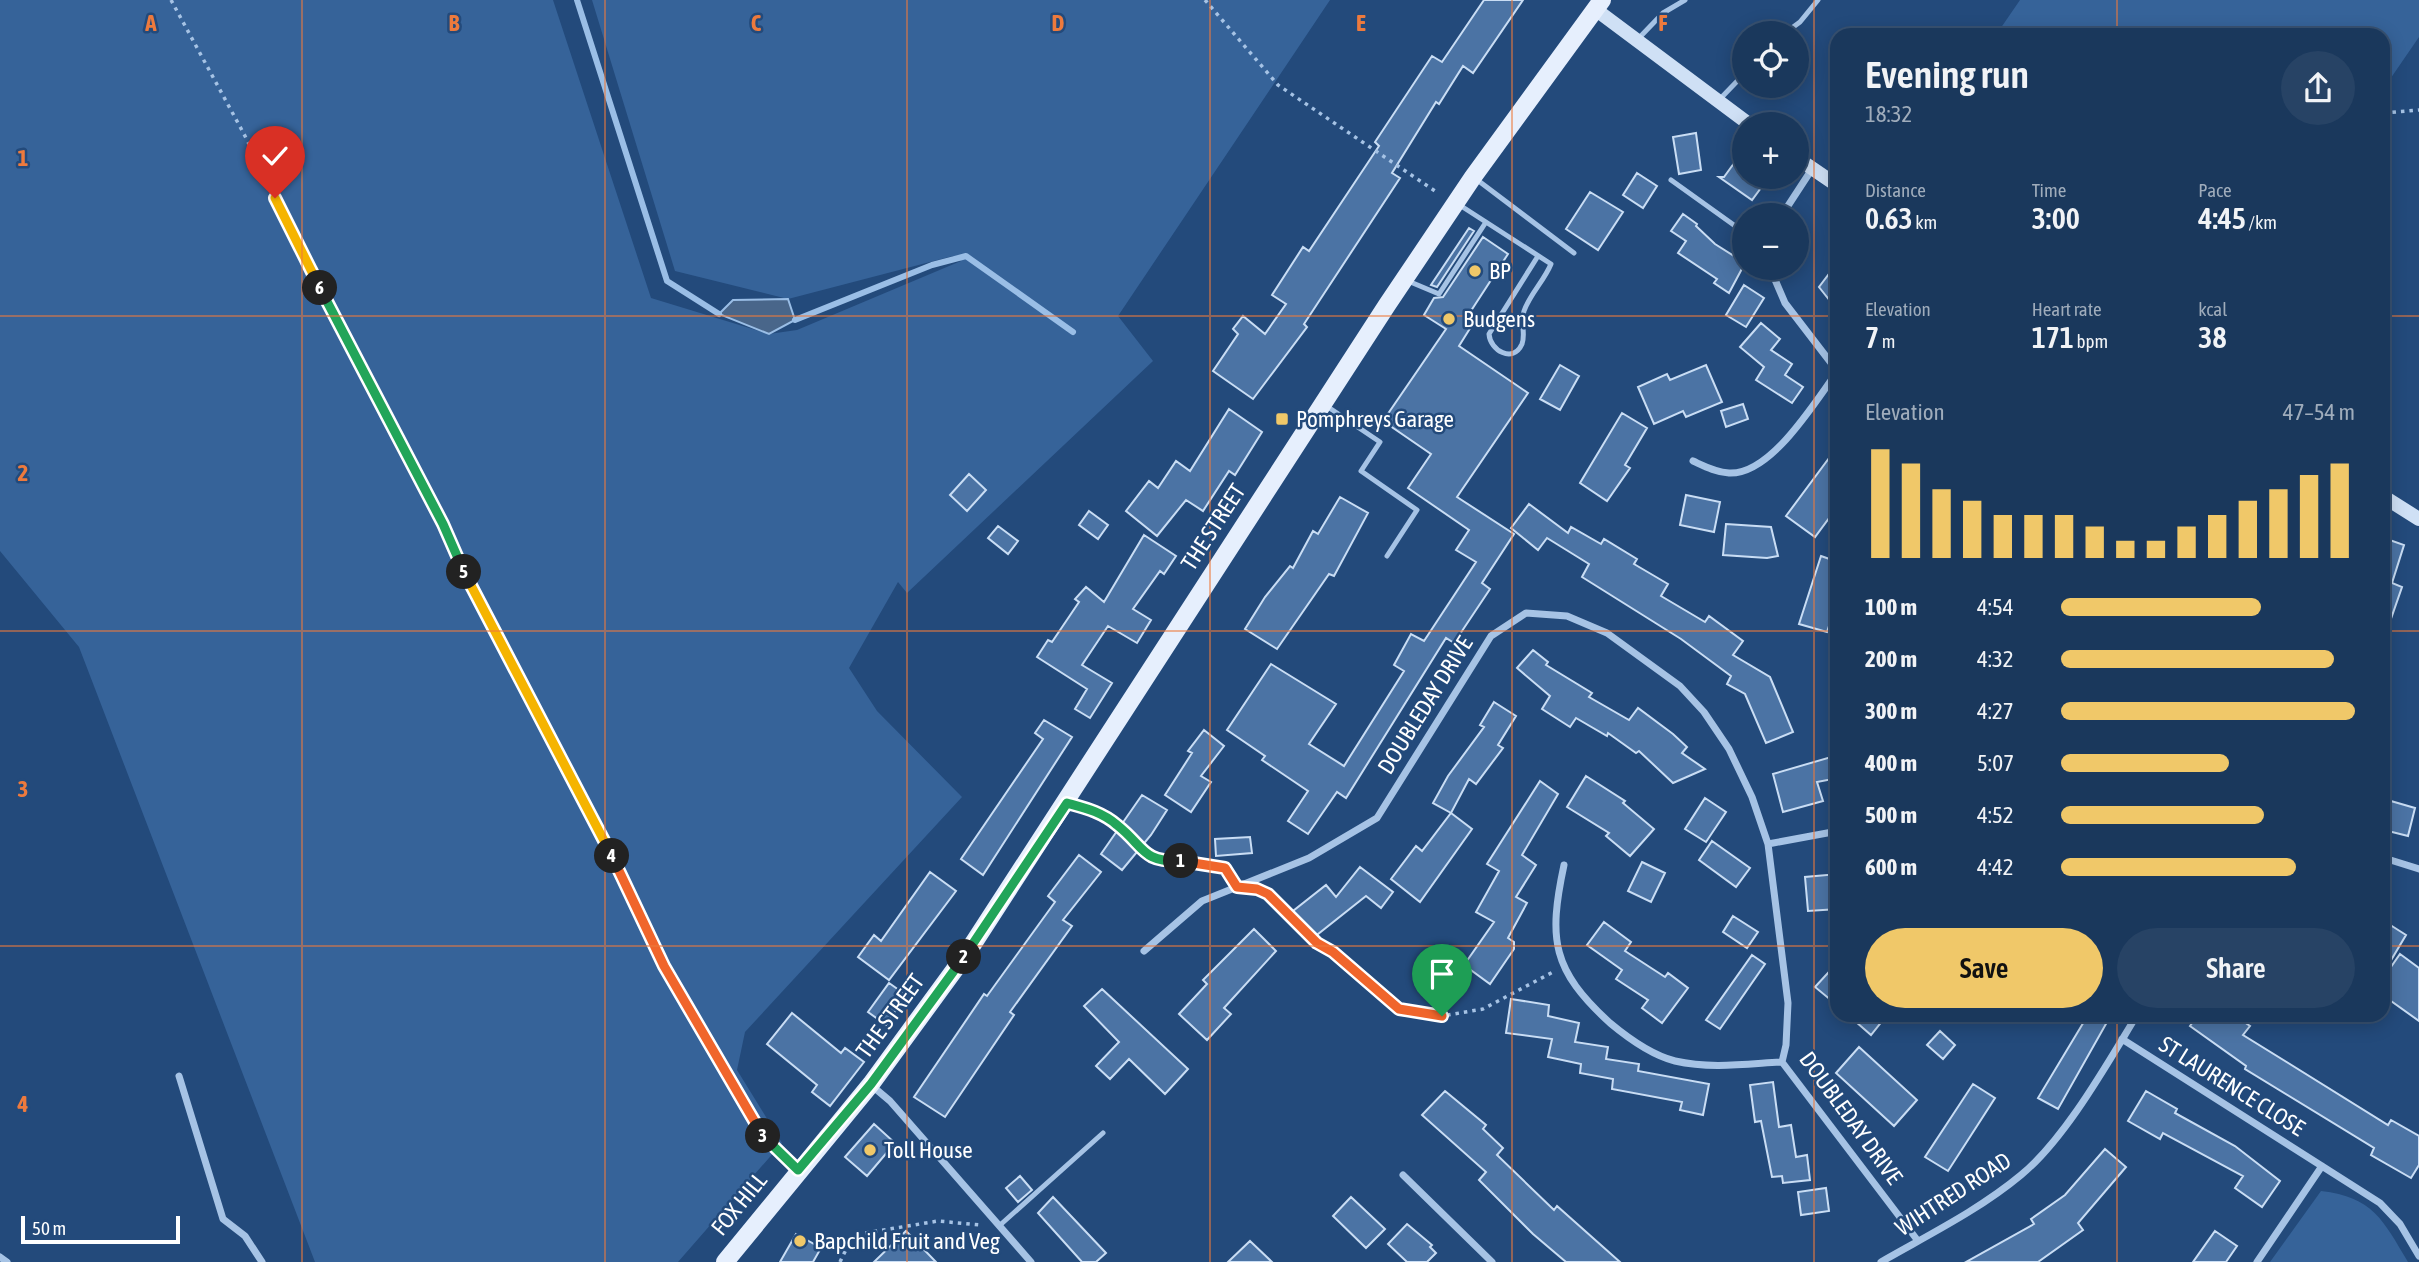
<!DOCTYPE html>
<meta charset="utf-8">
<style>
body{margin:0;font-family:"Asap Condensed",sans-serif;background:#274365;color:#f1f3f6;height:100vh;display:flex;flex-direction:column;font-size:26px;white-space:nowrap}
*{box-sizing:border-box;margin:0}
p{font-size:23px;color:#9facbb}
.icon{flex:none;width:38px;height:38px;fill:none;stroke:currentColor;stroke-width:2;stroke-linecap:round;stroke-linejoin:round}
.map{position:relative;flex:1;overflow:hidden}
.side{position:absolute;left:1830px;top:28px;width:560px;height:994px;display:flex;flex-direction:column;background:#1a385c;border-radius:21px;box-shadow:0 4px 18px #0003,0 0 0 2px #385272}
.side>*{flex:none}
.fabs{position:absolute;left:1732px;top:21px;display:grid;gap:14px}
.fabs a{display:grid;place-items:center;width:77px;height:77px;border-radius:50%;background:#1a385c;box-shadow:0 4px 18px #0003,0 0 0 2px #385272;font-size:35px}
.scale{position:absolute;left:21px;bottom:18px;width:159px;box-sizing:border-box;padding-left:7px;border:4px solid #fff;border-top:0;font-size:19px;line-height:24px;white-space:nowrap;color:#fff;-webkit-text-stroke:5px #234a7b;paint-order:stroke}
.pin{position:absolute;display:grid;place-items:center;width:60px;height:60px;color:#fff;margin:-72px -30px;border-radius:50% 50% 50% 0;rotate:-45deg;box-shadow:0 0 7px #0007}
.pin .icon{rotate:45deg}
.km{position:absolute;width:35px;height:35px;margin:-18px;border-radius:50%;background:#222;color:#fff;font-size:19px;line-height:35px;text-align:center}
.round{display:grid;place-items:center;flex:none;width:74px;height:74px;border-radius:37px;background:#274365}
.overview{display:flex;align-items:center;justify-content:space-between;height:119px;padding:0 35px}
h1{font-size:38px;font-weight:600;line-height:52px}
.figures{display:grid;grid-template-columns:repeat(3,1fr);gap:10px;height:119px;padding:7px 35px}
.figures div{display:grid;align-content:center}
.figures b{font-size:30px;font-weight:600}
.figures small{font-size:19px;font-weight:400}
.figures p{font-size:19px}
.chart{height:196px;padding:14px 35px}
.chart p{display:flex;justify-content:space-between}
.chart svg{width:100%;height:126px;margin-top:7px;stroke:#f0c869;stroke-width:6}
.button{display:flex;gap:14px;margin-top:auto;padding:14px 35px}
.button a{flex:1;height:80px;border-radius:42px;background:#f0c869;color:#111;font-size:28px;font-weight:600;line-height:80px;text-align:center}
.button a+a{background:#274365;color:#f1f3f6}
ul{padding:0 35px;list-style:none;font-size:23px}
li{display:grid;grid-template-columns:112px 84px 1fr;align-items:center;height:52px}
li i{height:18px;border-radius:9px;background:#f0c869}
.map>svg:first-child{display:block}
.green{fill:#366399}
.water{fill:#49668a;stroke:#9abee6;stroke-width:2}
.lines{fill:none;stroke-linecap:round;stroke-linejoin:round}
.stream{stroke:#9abee6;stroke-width:6}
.building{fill:#4b73a4;stroke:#c9ddf4;stroke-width:2}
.path{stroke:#a6c3e5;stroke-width:3.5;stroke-dasharray:3.5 5;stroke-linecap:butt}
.lane{stroke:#a6c3e5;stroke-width:5}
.street{stroke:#a6c3e5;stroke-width:7}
.secondary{stroke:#cfe0f5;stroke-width:14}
.primary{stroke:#e6effd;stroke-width:18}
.split-1-casing{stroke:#fff;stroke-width:14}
.split-2-casing{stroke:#fff;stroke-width:14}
.split-3-casing{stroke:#fff;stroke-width:14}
.split-4-casing{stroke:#fff;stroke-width:14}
.split-5-casing{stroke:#fff;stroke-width:14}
.split-6-casing{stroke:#fff;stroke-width:14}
.split-7-casing{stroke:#fff;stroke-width:14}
.split-1{stroke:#f0652b;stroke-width:9}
.split-2{stroke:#22a559;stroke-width:9}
.split-3{stroke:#22a559;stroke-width:9}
.split-4{stroke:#f0652b;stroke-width:9}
.split-5{stroke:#f5b400;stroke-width:9}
.split-6{stroke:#22a559;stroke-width:9}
.split-7{stroke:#f5b400;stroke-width:9}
.grid{fill:none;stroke:#ed7a3d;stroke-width:2;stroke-opacity:0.55}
.poi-dot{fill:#f0c869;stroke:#234a7b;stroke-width:2.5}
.labels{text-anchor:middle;stroke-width:5;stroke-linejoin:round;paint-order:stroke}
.poi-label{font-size:23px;fill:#fff;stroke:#234a7b;text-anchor:start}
.street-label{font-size:23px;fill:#fff;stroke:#234a7b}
.grid-label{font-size:23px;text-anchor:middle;font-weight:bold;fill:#ed7a3d;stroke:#234a7b;stroke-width:5;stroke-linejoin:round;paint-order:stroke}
</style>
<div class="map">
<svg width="2419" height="1262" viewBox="0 0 2419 1262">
<rect width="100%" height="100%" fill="#234a7b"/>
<path class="green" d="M0,0H553L651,298L769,334L797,330L961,261L953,256L788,299L675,271L592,0H1330L1118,316L1153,361L907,593L898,582L849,668L877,711L962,797L745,1032L737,1070L782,1143L678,1262H315L79,647L0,551Z
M2020,0H2419V37L2384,88V35H1996Z
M2321,1191C2373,1197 2383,1220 2408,1262H2270Z"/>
<path class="water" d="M788,299L795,320L769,334L719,314L733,300Z"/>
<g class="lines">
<path class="stream" d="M577,0L667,281L719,314
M795,320L932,265L966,256L1073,332"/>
</g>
<path class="building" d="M1484,0H1523L1473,73L1463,66L1439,104L1436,102L1392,173L1400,178L1304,324L1307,327L1253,399L1213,371L1238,334L1233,329L1243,316L1265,334L1286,304L1272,295L1303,247L1309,251L1379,146L1375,142L1432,56L1442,62Z
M1696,133L1701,170L1679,174L1673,137Z
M1745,148V177H1769L1752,200L1719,177H1724Z
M1637,173L1657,186L1643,208L1623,195Z
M1590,192L1623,212L1598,250L1566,229Z
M1683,214L1697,224L1696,226L1715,244L1745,263L1729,293L1714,283L1717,279L1678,253L1686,241L1671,231Z
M1469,228L1474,231L1437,287L1431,285Z
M1483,237L1508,254L1467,317L1474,322L1459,346L1528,393L1457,497L1514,534L1482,583L1490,589L1454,643L1446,638L1346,798L1337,792L1308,834L1288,821L1308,791L1262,760L1265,756L1227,730L1271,664L1336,704L1309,744L1344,766L1404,671L1394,665L1411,634L1424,641L1476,562L1456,550L1469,530L1408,488L1431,454L1383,421L1446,329L1424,315L1434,298L1443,297Z
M1838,262V311L1819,287Z
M1744,285L1764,298L1746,327L1726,315Z
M1761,323L1780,339L1771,350L1792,364L1785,375L1803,387L1792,403L1756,380L1764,367L1740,347Z
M1560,365L1579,376L1560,410L1540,399Z
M1706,365L1722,402L1686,417L1683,411L1654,424L1638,387L1667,374L1670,380Z
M1743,404L1748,419L1726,427L1721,411Z
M1229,409L1262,432L1235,475L1229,471L1203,511L1186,500L1157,536L1126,511L1149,481L1158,488L1176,461L1190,471Z
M1622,413L1647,428L1625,465L1630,468L1607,501L1580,483Z
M1838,446V506L1815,537L1786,516Z
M969,474L986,490L967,511L950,495Z
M1686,495L1720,502L1714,532L1680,525Z
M1340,497L1368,513L1334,576L1329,574L1277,649L1245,629L1265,597L1290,566L1293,568L1313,531L1318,534Z
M1529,504L1568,533L1571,527L1601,544L1604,539L1637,559L1634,564L1668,584L1661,596L1705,622L1709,616L1743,641L1733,655L1770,677L1793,732L1766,743L1745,694L1727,684L1731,676L1681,639L1582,577L1589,564L1547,538L1538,550L1511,528Z
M1089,511L1108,525L1098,539L1079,525Z
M1726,524L1771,527L1778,556L1767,558L1723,555Z
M998,526L1018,541L1008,554L988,538Z
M1144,535L1176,556L1164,574L1160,571L1133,609L1151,620L1137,643L1108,626L1082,665L1112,683L1090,718L1075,709L1087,689L1037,657L1048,640L1052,642L1079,602L1075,599L1086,587L1104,602Z
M2384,538L2404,545L2392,583L2402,587L2386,633L2384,632Z
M1821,556L1838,562V598L1827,632L1799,624Z
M1533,650L1548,662L1546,665L1592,693L1589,697L1629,720L1638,708L1673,734L1687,747L1682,753L1705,769L1673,783L1639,751L1636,753L1608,733L1607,736L1576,718L1570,727L1542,709L1550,696L1517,668Z
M1494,702L1516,716L1498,745L1503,748L1476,784L1469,779L1451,813L1433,803L1448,776L1484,727L1480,725Z
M1044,720L1072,737L983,875L961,859L1043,739L1035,733Z
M1204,730L1224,746L1201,776L1211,782L1191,812L1165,795L1192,753L1188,751Z
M1838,755V778L1817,782L1823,801L1783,812L1773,774Z
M1586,776L1625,801L1623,803L1654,829L1630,856L1606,836L1609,833L1567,807Z
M1540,781L1558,794L1522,855L1536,865L1516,897L1527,903L1508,938L1514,942V949L1490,984L1464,965L1494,922L1476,912L1499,871L1487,864Z
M1142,795L1167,810L1151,835L1122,870L1101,854Z
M1705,798L1726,812L1706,842L1685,829Z
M2384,799L2415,808L2408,836L2384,830Z
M1451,813L1472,829L1420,902L1391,879L1416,846L1422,851Z
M1250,837L1252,853L1216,856L1215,839Z
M1712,841L1750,868L1736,887L1699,860Z
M1079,855L1101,872L1063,920L1072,926L1010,1012L1014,1015L945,1117L914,1097L984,994L987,996L1055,902L1048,896Z
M1642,862L1665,873L1651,902L1628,891Z
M1360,867L1393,892L1381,908L1366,896L1313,938L1293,911L1326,885L1336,897Z
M930,872L956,891L889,980L858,957L874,935L881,941Z
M1838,874V909L1808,911L1805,877Z
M1733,916L1758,932L1747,948L1723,932Z
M2384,921L2406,935L2384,972Z
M1604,922L1631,942L1625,951L1665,977L1668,973L1688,988L1662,1023L1642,1008L1648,1000L1616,979L1622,970L1587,945Z
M1254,929L1276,951L1224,1008L1231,1014L1207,1040L1179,1014L1207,984L1203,980Z
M2400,954L2419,968V1021L2384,996V977Z
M1752,955L1765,964L1720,1029L1706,1020Z
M1838,962V1006L1815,987Z
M889,983L906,995L886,1025L868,1012Z
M1102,989L1188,1069L1165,1094L1129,1059L1110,1079L1096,1066L1119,1042L1084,1006Z
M1511,999L1549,1005L1548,1016L1579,1023L1575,1042L1608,1047L1606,1059L1639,1064L1638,1071L1709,1084L1703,1115L1680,1110L1682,1102L1612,1089L1613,1079L1580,1073L1581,1064L1548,1057L1552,1039L1506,1033Z
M792,1013L841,1053L845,1048L864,1062L830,1106L812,1092L817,1085L767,1044Z
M1848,1015H1887L1871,1035Z
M2088,1015H2111L2058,1109L2038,1098Z
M2198,1015H2234L2250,1026L2243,1035L2388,1125L2391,1120L2419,1136V1165L2411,1178L2371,1155L2374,1148L2245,1069L2246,1066L2190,1026Z
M1940,1031L1955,1045L1943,1059L1927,1045Z
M1859,1047L1917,1100L1894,1126L1836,1073Z
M1773,1082L1779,1127L1791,1125L1796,1157L1807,1155L1810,1180L1783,1183L1782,1176L1772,1177L1761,1121L1755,1122L1750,1085Z
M1973,1084L1995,1098L1948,1171L1925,1157Z
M1445,1091L1486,1125L1483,1129L1503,1148L1497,1155L1554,1210L1557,1206L1620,1262H1566L1533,1234L1479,1180L1486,1172L1422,1115Z
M2146,1091L2177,1109L2175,1113L2235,1146L2280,1181L2262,1207L2235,1188L2243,1176L2163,1133L2160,1139L2128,1121Z
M874,1124L895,1143L867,1176L845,1157Z
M2105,1149L2126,1167L2078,1223L2083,1230L2038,1262H1966L2034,1224L2031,1219L2065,1195Z
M1020,1176L1032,1190L1018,1202L1006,1188Z
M1826,1188L1829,1211L1801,1215L1798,1192Z
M1053,1197L1106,1253L1096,1262H1082L1038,1213Z
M1351,1197L1385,1229L1366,1248L1333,1216Z
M1407,1224L1432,1245L1430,1247L1436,1253L1427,1262H1407L1388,1244Z
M906,1231L936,1262H874Z
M2215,1231L2237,1246L2226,1262H2193Z
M796,1234L821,1248L813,1262H780Z
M1250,1241L1272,1262H1228Z"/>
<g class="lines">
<path class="path" d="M171,0L244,134L339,326L407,453L477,600L607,846L664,966L743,1106L765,1140L786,1159
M1205,0L1278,85L1438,193
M2384,113L2419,110
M1082,807C1118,817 1124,843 1151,858C1164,865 1206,864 1225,868L1229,875
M1263,891L1278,902L1317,943L1333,952L1399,1009L1442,1016L1483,1009L1553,972
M840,1262L853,1235L938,1221L980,1225"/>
<path class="lane" d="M1785,33L1800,22L1818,0
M1638,39L1663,13L1685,0
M1719,100L1745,73
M1476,179L1574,253
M1671,180L1745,233
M1458,204L1551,264C1544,281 1530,294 1524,311C1520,322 1526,334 1522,344C1513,364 1490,350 1489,334L1538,256
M1408,281L1439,294L1486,222
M1325,405L1380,442L1361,471L1417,510L1387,556
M999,1226L1103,1133"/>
<path class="street" d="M1782,215L1812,169
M1770,268L1785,303L1838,372
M1693,461C1704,466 1715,472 1729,473C1771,475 1814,403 1837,372
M1768,844L1838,831
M2384,858L2419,869
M1564,865C1548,940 1552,970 1610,1023C1628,1038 1651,1055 1675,1061C1710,1069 1746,1064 1782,1062
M1144,951L1202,901L1309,858L1377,818L1491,636L1526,613L1567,616L1607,633L1680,686L1704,712L1729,749L1752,797L1768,844L1788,1003L1786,1045L1782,1062L1918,1241
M2122,1039L2380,1203L2400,1224L2419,1256
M179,1076L223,1219L245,1236L262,1262
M871,1085L890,1101L1031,1262
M1403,1175L1492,1262
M0,1257L7,1262
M1881,1262C1928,1235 1979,1210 2021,1175C2065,1139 2107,1064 2137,1015
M2257,1262L2322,1166"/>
<path class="secondary" d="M1595,9L1749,124
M1797,158L1838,186
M2384,497L2419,519"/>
<path class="primary" d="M725,1262L871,1084L969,950L1387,305L1473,177L1602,0"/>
</g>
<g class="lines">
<defs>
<path id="split-1" d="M1181,861L1225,868L1237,887L1257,889L1268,894L1317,943L1333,952L1399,1009L1442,1016"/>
<path id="split-2" d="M964,957L1067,803C1085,808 1102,812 1117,825C1145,847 1141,862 1181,861"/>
<path id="split-3" d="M763,1136L798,1170L871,1084L964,957"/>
<path id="split-4" d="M612,856L664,966L763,1136"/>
<path id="split-5" d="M464,572L612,856"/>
<path id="split-6" d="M320,288L443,524L464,572"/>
<path id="split-7" d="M275,198L320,288"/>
</defs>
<use href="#split-1" class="split-1-casing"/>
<use href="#split-2" class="split-2-casing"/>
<use href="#split-3" class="split-3-casing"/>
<use href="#split-4" class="split-4-casing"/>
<use href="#split-5" class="split-5-casing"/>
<use href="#split-6" class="split-6-casing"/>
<use href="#split-7" class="split-7-casing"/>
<use href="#split-1" class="split-1"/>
<use href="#split-2" class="split-2"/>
<use href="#split-3" class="split-3"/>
<use href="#split-4" class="split-4"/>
<use href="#split-5" class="split-5"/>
<use href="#split-6" class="split-6"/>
<use href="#split-7" class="split-7"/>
</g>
<path class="grid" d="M302,0V1262M605,0V1262M907,0V1262M1210,0V1262M1512,0V1262M1814,0V1262M2117,0V35M0,316H1838M2384,316H2419M0,631H1838M2384,631H2419M0,946H1838M2384,946H2419M2117,1015V1262"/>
<g class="poi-dot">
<circle cx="1475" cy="271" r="7"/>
<circle cx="1449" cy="319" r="7"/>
<rect x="1275" y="412" width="14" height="14" rx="3.5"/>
<circle cx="870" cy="1150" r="7"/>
<circle cx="800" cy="1241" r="7"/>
</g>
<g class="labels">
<g class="poi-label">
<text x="1489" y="279">BP</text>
<text x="1463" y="327">Budgens</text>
<text x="1296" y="427">Pomphreys Garage</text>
<text x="884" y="1158">Toll House</text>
<text x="814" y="1249">Bapchild Fruit and Veg</text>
</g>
<g class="street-label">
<text transform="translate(1213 527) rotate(-57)" y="8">THE STREET</text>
<text transform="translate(1425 705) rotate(-58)" y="8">DOUBLEDAY DRIVE</text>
<text transform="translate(890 1016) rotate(-54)" y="8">THE STREET</text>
<text transform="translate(2232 1086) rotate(32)" y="8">ST LAURENCE CLOSE</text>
<text transform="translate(1851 1118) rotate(54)" y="8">DOUBLEDAY DRIVE</text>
<text transform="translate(1953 1194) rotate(-33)" y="8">WIHTRED ROAD</text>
<text transform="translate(739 1204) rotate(-51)" y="8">FOX HILL</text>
</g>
</g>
<g class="grid-label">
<text x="151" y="31">A</text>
<text x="454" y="31">B</text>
<text x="756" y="31">C</text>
<text x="1058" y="31">D</text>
<text x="1361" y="31">E</text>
<text x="1663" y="31">F</text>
<text x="23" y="166">1</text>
<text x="23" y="481">2</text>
<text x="23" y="797">3</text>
<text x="23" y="1112">4</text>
</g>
</svg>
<div class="fabs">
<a><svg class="icon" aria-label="locate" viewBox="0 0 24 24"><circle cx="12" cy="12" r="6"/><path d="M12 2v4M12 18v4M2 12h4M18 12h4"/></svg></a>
<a>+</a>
<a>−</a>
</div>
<div class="scale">50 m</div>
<div class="pin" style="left:1442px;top:1016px;background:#1e9e55"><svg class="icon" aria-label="arrive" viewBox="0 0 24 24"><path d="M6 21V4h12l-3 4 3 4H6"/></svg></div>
<div class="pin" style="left:275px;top:198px;background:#d93025"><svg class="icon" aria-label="check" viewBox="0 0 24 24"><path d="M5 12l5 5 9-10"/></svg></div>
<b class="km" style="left:1181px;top:861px">1</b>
<b class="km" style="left:964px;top:957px">2</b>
<b class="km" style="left:763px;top:1136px">3</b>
<b class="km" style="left:612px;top:856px">4</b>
<b class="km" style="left:464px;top:572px">5</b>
<b class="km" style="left:320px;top:288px">6</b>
<section class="side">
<div class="overview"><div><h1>Evening run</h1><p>18:32</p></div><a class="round"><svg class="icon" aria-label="share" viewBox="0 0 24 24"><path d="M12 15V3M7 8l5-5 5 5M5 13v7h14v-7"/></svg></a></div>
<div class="figures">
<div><p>Distance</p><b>0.63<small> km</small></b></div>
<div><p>Time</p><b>3:00</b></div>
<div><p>Pace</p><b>4:45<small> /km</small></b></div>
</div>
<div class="figures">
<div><p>Elevation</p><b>7<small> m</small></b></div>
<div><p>Heart rate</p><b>171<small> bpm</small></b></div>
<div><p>kcal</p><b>38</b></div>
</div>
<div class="chart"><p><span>Elevation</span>47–54 m</p>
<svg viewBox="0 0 160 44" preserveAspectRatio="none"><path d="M5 44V6M15 44V11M25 44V20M35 44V24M45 44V29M55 44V29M65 44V29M75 44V33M85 44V38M95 44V38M105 44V33M115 44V29M125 44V24M135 44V20M145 44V15M155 44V11"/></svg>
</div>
<ul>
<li><b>100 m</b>4:54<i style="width:68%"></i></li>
<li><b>200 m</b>4:32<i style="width:93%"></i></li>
<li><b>300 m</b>4:27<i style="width:100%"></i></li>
<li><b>400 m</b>5:07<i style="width:57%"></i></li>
<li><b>500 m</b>4:52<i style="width:69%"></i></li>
<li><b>600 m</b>4:42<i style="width:80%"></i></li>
</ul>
<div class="button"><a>Save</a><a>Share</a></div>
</section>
</div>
